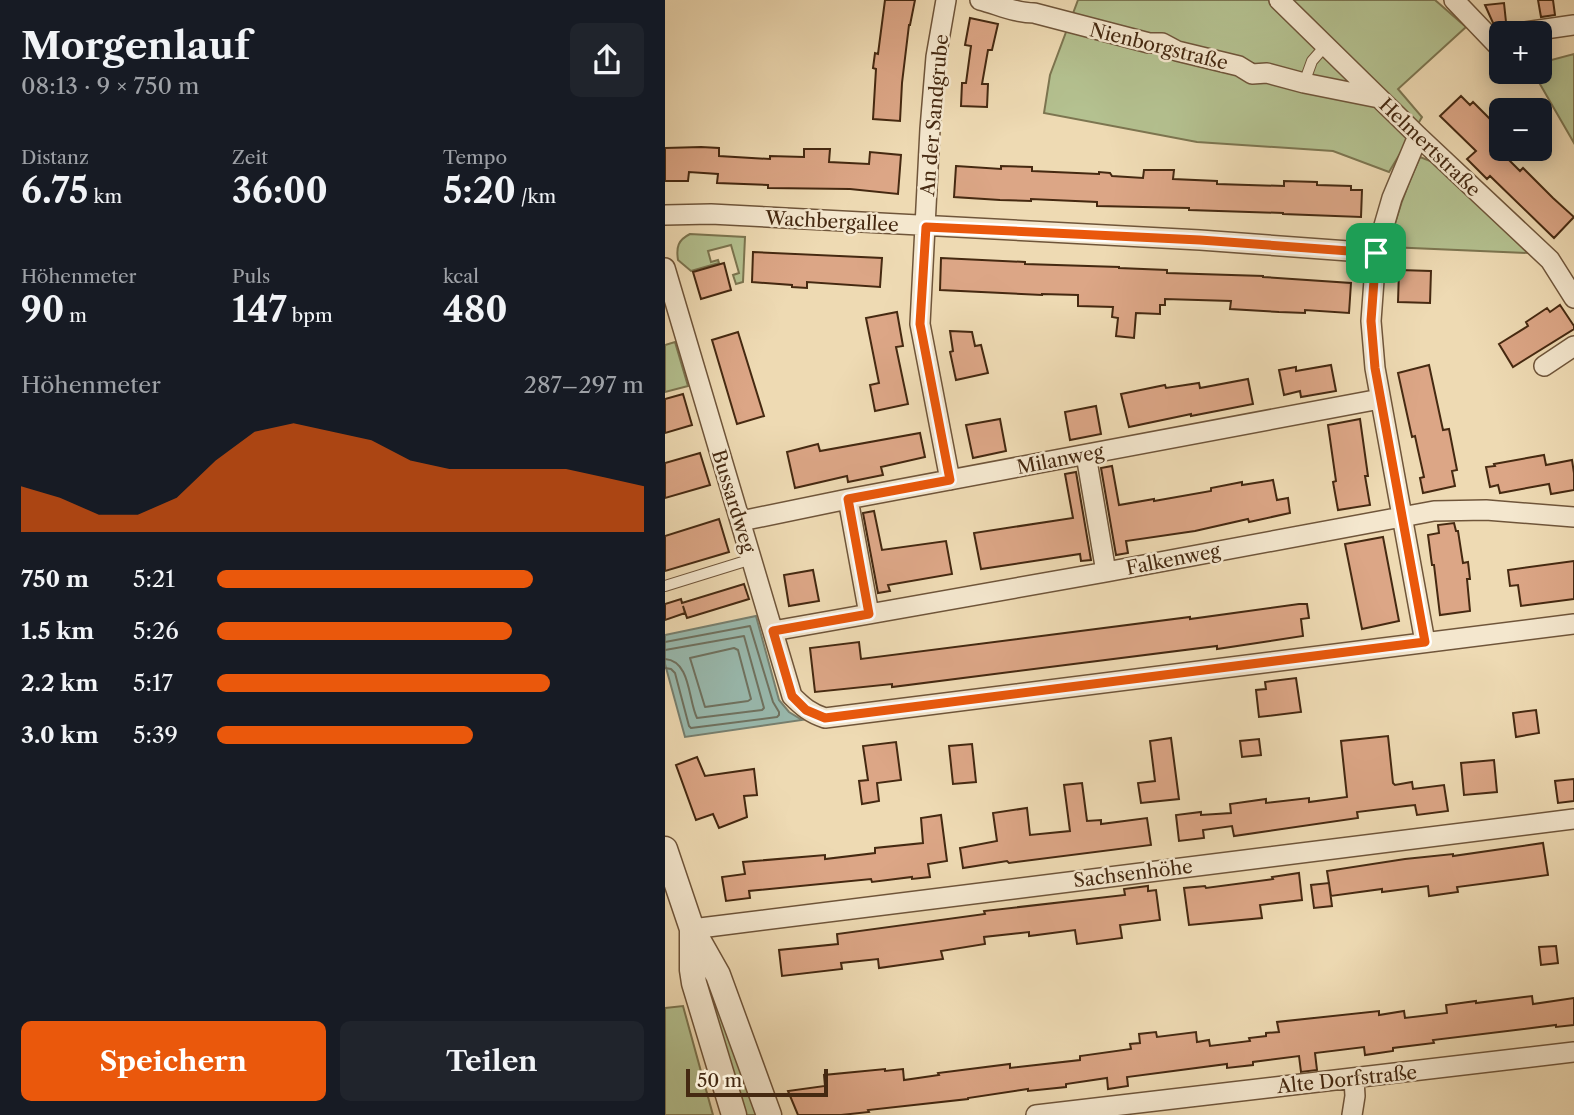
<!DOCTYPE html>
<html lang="de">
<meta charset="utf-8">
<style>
body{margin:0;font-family:"Libre Caslon Text",serif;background:#20242c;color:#f1f3f6;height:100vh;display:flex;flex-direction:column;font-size:26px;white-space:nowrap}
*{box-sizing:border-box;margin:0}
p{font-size:23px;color:#9ea1a6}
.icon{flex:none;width:38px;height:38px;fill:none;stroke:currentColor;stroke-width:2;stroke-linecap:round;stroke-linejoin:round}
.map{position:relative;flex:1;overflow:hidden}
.drawer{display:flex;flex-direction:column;background:#171b24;width:665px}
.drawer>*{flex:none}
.buttons{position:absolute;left:824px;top:21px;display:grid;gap:14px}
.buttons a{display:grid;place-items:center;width:63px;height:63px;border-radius:10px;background:#171b24;box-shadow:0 4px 18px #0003;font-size:35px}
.scale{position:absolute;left:21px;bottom:18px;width:142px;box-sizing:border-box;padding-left:7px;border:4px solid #452911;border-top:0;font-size:19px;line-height:24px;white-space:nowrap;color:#452911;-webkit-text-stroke:5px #f4e7ce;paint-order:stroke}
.pin{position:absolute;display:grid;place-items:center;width:60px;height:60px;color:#fff;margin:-30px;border-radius:14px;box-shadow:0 4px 10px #0006}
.round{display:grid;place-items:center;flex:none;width:74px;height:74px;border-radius:10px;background:#20242c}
.headline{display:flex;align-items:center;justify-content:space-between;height:119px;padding:0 21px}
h1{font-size:38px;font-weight:700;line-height:52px}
.figures{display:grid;grid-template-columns:repeat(3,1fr);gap:10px;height:119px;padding:7px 21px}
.figures div{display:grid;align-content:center}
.figures b{font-size:35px;font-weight:700}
.figures small{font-size:19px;font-weight:400}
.figures p{font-size:19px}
.chart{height:196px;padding:14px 21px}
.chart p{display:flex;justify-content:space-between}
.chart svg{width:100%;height:126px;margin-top:7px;fill:#ea580c;opacity:.7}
.cta{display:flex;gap:14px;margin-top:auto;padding:14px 21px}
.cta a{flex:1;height:80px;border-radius:10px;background:#ea580c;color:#fff;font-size:28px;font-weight:700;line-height:80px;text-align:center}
.cta a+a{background:#20242c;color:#f1f3f6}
ul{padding:0 21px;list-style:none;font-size:23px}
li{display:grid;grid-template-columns:112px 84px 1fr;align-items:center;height:52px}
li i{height:18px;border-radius:9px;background:#ea580c}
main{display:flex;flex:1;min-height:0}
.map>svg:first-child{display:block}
.green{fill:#b4c190;stroke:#7c7550;stroke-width:2}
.water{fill:#99baaf;stroke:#778070;stroke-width:2}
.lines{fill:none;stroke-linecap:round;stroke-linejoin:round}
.shore{stroke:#6f7260;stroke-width:2}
.building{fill:#dca686;stroke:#452911;stroke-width:2}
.service-casing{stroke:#6f553a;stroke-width:12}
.minor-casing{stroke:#6f553a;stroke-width:22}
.tertiary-casing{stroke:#6f553a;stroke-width:27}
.service{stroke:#f4e7ce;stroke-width:10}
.minor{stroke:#f4e7ce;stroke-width:19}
.tertiary{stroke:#f4e7ce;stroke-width:24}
.route-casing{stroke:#fff;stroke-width:14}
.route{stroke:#ea580c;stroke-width:9}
.labels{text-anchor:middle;stroke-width:5;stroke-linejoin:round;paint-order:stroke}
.street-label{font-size:19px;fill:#452911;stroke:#f4e7ce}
</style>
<main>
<section class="drawer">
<div class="headline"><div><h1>Morgenlauf</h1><p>08:13 · 9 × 750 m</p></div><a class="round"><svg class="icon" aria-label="share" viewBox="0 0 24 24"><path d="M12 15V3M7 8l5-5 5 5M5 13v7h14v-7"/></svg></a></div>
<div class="figures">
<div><p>Distanz</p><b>6.75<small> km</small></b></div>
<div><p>Zeit</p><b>36:00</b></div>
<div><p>Tempo</p><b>5:20<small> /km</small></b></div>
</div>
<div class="figures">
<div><p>Höhenmeter</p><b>90<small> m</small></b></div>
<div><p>Puls</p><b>147<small> bpm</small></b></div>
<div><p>kcal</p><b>480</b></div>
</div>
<div class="chart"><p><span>Höhenmeter</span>287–297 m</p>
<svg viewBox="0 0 160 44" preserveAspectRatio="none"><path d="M0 44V28L10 32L20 38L30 38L40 32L50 19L60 9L70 6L80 9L90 12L100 19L110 22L120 22L130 22L140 22L150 25L160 28V44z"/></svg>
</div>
<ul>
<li><b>750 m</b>5:21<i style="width:74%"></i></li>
<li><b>1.5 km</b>5:26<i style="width:69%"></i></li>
<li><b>2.2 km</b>5:17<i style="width:78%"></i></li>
<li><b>3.0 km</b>5:39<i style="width:60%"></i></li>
</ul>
<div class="cta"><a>Speichern</a><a>Teilen</a></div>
</section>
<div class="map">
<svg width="909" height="1115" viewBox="0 0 909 1115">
<rect width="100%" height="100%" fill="#eedab3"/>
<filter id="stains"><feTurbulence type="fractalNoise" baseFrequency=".00286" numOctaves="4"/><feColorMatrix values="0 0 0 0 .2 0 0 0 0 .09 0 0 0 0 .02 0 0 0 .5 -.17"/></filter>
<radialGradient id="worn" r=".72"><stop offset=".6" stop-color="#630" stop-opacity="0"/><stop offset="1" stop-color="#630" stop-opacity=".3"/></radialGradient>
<path class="green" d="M413,0H770L801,27L733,89L757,117L724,172L668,151L532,142L379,113L385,75Z
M909,54V143L868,72H875V63Z
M755,157L773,164L863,253L724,247C731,215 741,187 755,157Z
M25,234L80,237L78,282L71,284L68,275L74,273L66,245L43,251L46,262L53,260L54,263L26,271L13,260C11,247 13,240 25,234Z
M10,342L23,386L0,392V345Z
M46,970L93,1115H79L32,975Z
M18,1006L48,1115H0V1008Z"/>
<path class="water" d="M91,616L114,700L124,712L137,720L20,737L0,664V635Z"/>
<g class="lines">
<path class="shore" d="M0,642L85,626L108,702L114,712V715L112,717L26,728L24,726L10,673L6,669L0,668
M69,648L73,650L86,699L83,701L40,707L25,658Z
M0,650L79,636L99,708L97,710L32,718C23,700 26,661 0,659"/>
</g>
<path class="building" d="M220,0H250L245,25H244L237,83L235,121L208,119L211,69L208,68L210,53L213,54Z
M873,0H888L890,15L876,17Z
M839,3L841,22L828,23L820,5Z
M305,18L333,24L327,50H323L317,84H323L322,107L296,106L297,83H301L306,46L300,45Z
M796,96L805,105L808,102L828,122L836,114V152L855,171L858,168L888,198L909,217L889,238L825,176L822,179L802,159L811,151L775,116Z
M36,147L54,148V156L105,159V156L139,157V149H165L164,162L204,164L205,152L236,155L233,194L185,189L103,188V185L52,183L53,174L24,172L23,181H0V148Z
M291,166L336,169V166L367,167V171L434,174V172L445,173L447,176L478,178L479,170H509L508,179L552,181V184L619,186V181L652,182V185L686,186V190H697L696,217L618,214V213L524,210V208L432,206V202L366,199V201L335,200L289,197Z
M88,252L217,258L215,287L142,282V288L127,287V285L87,282Z
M276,258L360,262V264L454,267V268L502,270V273L598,276V277L686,283L684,313L640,310V313L614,312L565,309L566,301L500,299V305H495V314L471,313L469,338L451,336L453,318L447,317L448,307L413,306V295L377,294V295L275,290Z
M59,263L66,290L36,299L28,272Z
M734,270L766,271L765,303L733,302Z
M895,305L909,326V329L848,367L834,344L863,326L861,322L882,308L885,312Z
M232,312L238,346L231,347L243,404L210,411L205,385L214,383L201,318Z
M285,331L307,332L310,346L316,345L323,373L291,380L285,352L288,351Z
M73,332L99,416L72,424L47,340Z
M666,365L671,391L636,397L635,391L619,395L614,370L631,367V371Z
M764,365L778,430L784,429L792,470L787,471L790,486L758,493L755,478L759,477L753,450L750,436L747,437L733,373Z
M583,379L588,404L526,416V414L464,427L456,394L500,385L501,388L534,383L535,388Z
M18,394L27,425L0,433V399Z
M431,406L436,434L405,440L400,412Z
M335,419L341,451L308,458L301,425Z
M695,419L703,476H700L705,505L673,510L668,482L671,481L663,425Z
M255,433L260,457L216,467L218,475L183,482L182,476L130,488L122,452L153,444L155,451Z
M35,453L45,485L0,498V463Z
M879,455L881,465L907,460L909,473V490L886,494L884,484L835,493L833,485L825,487L821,467L830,466L829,464Z
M447,466L454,505L489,499V501L546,491V488L577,482V485L608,480L612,500L623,498L625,513L584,522L583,519L530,531L461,541L463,553L451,555L436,468Z
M411,472L426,560L416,561L415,554L316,569L309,533L408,518L400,474Z
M209,511L217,550L281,541L287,574L223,585L225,591L213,593L198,513Z
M54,519L64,552L0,571V536Z
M789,523L791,531H793L798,563L803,562L805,579H802L805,611L775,615L769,565H767L763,535L774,533L773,525Z
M718,537L734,621L697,629L680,544Z
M909,561V599L856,606L853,585L845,586L843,570Z
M148,570L154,601L124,606L119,575Z
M79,584L84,599L22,618L18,606L20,613L0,620V604L16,599L17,603Z
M634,604H642L644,618L636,619L638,636L552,649V646L227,687V684L150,692L145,648L194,642L196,659L525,617V619Z
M631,678L636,712L594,717L591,690L601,689L600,682Z
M871,710L874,733L851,737L848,713Z
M723,736L728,783L730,785L747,782L748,789L779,785L783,811L752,815L750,805L741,806L692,812L693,818L569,836L567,826L538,830L539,838L514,841L511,815L536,812V815L566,813L565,804L601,799V803L644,798V802L682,797L676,741Z
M506,738L514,799L476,803L473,783L490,781L485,741Z
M594,739L596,755L577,757L575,741Z
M231,742L236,780L212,783L214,801L197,804L194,781L203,780L198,746Z
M307,744L311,782L288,784L284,746Z
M32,757L40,776L89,769L92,795L79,796L82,817L54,828L48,814L31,820L11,765Z
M829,760L832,792L799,795L796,763Z
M909,779V801L893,803L890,781Z
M417,783L422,821L436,820V824L482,818L486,845L344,863L342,861L298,868L295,848L332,841L328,813L362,808L365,835L405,831L399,785Z
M276,815L282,861L263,864L265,877L247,879V877L207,882L206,879L84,891L85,898L61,901L57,877L80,874L78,862L160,855V859L210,853V848L258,843L256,818Z
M878,843L883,875L792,887L793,892L764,896L763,886L717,892V889L666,896L662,871L740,859L788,854V856Z
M634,873L637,900L595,905L597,918L524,925L519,888L540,886L541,888L608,879L607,877Z
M664,883L667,906L649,908L646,885Z
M483,886V891L491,890L495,920L455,925L457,938L412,944L410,930L364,936V932L319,937L320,944L276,951L278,959L214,968L213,959L176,963L177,969L117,976L114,950L173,944L172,934L320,914L319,911L460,895L459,889Z
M891,946L893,963L876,965L874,947Z
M867,996L868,1004L909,998V1025L891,1027V1025L768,1040L769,1043L728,1048V1051L700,1055L699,1047L650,1053L652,1070L636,1072L634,1056L588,1062V1065L562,1068V1064L462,1077L463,1086L443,1089L442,1078L401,1084V1087L363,1091V1089L303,1098V1099L203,1110L204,1112L176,1115H133L123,1091L160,1086L159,1075L220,1069V1071L238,1069L239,1080L274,1075L273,1073L345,1064V1068L415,1060V1056L466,1049L465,1044L475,1043L474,1034L491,1032L492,1037L531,1032L532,1042L544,1040L545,1046L585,1041L584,1038L601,1036V1033L614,1032L612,1022L714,1011V1015L739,1011L740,1018L782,1013L781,1005L811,1001V1003Z"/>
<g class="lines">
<defs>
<path id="service" d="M639,83L647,61L661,45
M0,586L87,559"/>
<path id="minor" d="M281,0L271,57L265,129L255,324L285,480
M315,0C334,5 350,13 369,13L484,43H497L512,51L574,66L587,74L602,73L639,83L714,98
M614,0L753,136L885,260L909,298
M789,0L835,48L836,46
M853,33L909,25
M753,136L727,198L711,253L706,321L710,368L760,642
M0,215L46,214L535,240L711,253
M0,268L127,696C138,707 145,713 160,718L909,624
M879,366L909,346
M421,455L441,572
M183,499L204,614
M76,521L183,499L715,399
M108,631L441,572L769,511L821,510L909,517
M27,929L909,819
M371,1115L909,1052
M687,1115L690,1096L689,1079"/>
<path id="tertiary" d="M0,849L27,929L53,975L104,1115
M27,930V970L29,983L69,1115"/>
</defs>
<use href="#service" class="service-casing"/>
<use href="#minor" class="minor-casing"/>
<use href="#tertiary" class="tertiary-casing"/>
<use href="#service" class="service"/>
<use href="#minor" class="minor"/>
<use href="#tertiary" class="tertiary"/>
</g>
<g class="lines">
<defs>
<path id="route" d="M261,227L535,240L711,253L706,321L710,368L760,642L160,718L141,710L127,696L108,631L204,614L183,499L285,480L255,324Z"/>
</defs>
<use href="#route" class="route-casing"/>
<use href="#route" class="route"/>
</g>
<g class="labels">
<g class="street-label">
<text transform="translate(494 46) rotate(14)" y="7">Nienborgstraße</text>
<text transform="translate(269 115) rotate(-85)" y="7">An der Sandgrube</text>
<text transform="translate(765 147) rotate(44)" y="7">Helmertstraße</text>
<text transform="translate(167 221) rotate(3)" y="7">Wachbergallee</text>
<text transform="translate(395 459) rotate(-11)" y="7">Milanweg</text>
<text transform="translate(69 501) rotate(73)" y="7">Bussardweg</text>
<text transform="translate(508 559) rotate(-11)" y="7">Falkenweg</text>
<text transform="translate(468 873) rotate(-7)" y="7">Sachsenhöhe</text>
<text transform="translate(682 1079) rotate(-6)" y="7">Alte Dorfstraße</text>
</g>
</g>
<rect width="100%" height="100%" filter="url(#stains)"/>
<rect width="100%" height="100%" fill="url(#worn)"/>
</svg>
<div class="buttons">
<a>+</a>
<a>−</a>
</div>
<div class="scale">50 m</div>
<div class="pin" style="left:711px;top:253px;background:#1e9e55"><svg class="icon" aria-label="arrive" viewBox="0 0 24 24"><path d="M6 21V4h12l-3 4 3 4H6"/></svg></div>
</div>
</main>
